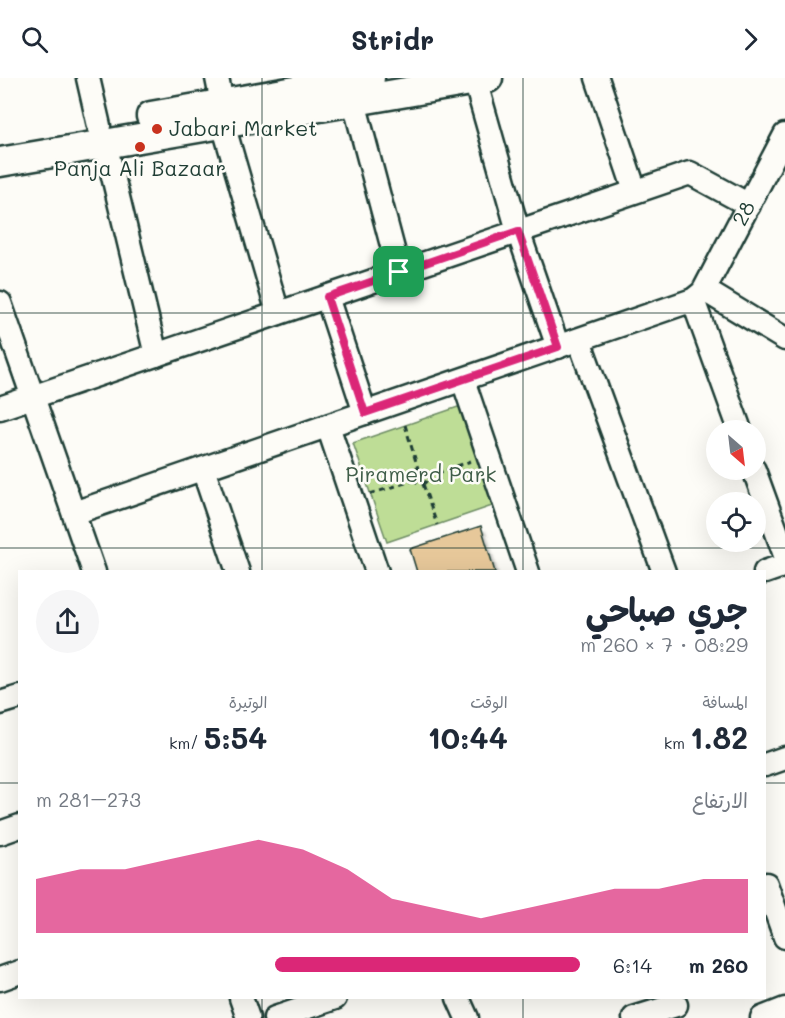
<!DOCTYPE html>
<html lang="ar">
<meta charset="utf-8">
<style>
body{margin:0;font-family:Mali,"Playpen Sans Arabic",sans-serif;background:#f6f6f7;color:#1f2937;direction:rtl;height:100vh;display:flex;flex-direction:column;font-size:22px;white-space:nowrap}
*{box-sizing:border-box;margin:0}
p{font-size:20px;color:#747a83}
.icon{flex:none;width:33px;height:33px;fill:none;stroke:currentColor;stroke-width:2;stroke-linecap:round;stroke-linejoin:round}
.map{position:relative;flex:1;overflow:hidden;direction:ltr}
.details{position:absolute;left:18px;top:492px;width:748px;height:429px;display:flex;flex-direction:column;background:#fff;border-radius:0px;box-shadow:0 6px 24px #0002;direction:rtl}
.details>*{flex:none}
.needle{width:39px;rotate:152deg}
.fabs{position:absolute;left:706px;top:342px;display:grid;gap:12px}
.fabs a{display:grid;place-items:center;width:60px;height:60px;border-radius:50%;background:#fff;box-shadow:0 6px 24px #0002;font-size:30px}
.pin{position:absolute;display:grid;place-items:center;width:51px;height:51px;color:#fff;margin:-26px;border-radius:12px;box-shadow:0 3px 9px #0006}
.round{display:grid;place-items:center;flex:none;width:63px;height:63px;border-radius:32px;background:#f6f6f7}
.overview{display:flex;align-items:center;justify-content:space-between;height:102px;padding:0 18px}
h1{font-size:33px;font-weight:700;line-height:45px}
.metrics{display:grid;grid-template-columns:repeat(3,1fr);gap:9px;height:102px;padding:6px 18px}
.metrics div{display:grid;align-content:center}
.metrics b{font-size:30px;font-weight:700}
.metrics small{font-size:16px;font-weight:400}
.metrics p{font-size:16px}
.chart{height:168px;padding:12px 18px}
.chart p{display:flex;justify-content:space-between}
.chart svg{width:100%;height:108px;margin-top:6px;fill:#db2777;opacity:.7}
ul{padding:0 18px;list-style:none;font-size:20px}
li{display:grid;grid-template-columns:96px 72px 1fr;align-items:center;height:45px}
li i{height:15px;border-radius:8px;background:#db2777}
header{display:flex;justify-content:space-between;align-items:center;height:78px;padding:0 18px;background:#fff;font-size:27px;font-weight:700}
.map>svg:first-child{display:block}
.green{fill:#bedd96;stroke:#6e8d65;stroke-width:1.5}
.building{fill:#e7c89a;stroke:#1f3d34;stroke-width:1.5;filter:url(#shadow)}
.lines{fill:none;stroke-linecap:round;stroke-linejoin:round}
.minor-casing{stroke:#1f3d34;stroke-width:27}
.major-casing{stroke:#1f3d34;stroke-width:33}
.path{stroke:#1f3d34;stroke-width:3;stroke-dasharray:6 4.5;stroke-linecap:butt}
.minor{stroke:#fdfcf7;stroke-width:22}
.major{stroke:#fdfcf7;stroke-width:28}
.route-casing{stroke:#fff;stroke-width:12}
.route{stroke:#db2777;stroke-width:8}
.grid{fill:none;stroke:#1f3d34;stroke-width:1.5;stroke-opacity:0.55}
.poi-dot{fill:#c8321e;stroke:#fdfcf7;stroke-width:2}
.labels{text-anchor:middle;stroke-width:5;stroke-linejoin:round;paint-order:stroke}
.poi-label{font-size:21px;fill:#1f3d34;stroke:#fdfcf7;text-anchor:start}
.street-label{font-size:21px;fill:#1f3d34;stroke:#fdfcf7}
.park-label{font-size:21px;fill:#3f5d48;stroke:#fdfcf7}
</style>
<header><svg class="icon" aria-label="forward" viewBox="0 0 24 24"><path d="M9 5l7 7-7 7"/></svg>Stridr<svg class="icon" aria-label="search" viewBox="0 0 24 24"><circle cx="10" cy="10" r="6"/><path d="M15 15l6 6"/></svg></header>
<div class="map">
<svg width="785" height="940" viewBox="0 0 785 940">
<defs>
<filter id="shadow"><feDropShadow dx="3.5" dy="6" stdDeviation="1.5" flood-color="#0004"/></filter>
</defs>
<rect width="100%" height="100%" fill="#fdfcf7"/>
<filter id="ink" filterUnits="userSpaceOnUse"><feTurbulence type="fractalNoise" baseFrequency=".0167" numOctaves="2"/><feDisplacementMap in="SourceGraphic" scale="12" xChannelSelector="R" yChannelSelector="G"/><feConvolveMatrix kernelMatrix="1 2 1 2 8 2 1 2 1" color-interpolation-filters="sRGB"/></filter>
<g filter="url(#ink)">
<path class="green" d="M461,328L495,427L387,464L353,365Z"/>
<path class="building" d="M481,448L495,494H417L410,471Z"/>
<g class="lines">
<defs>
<g id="minor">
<path d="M88,0L99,48"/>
<path d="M217,0L222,25"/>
<path d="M597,0L635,113"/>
<path d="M475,2L518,153L558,269"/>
<path d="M354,24L399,194"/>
<path d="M223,46L278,235"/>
<path d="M105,65L156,277"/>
<path d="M703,214L711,216L785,261"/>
<path d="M327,219L365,335"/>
<path d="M693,222L740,352"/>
<path d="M0,225L94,494"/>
<path d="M579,262L664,494"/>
<path d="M463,302L528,494"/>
<path d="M0,330L690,95L749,127"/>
<path d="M328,348L377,494"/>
<path d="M203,391L238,494"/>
<path d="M754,392L785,477"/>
<path id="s1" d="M74,435L693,222L703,214L785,57"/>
<path d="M765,494L785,487"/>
<path d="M0,625L20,619"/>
<path d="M765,687L785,680"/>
<path d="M0,755L20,748"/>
<path d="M766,806L785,859"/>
<path d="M0,901L20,894"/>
<path d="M241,920L248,940"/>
<path d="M458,920L467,940"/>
<path d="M275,940L335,920"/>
<path d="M634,940L676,927"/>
<path d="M762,940L785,931"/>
</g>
<path id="major" d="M151,38L370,0
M0,84L488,0"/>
</defs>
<use href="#minor" class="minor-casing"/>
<use href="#major" class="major-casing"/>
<path class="path" d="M405,347L419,394
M415 400a6 6 0 1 1 12 0a6 6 0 1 1-12 0Z
M427,399L471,383
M423,406L437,447
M370,416L415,402"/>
<use href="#minor" class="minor"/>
<use href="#major" class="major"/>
</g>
</g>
<g class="lines" filter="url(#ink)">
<defs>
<path id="route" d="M518,153L558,269L365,335L327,219Z"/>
</defs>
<use href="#route" class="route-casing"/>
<use href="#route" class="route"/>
</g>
<path class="grid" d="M262,0V494M523,0V494M0,235H785M0,470H785M0,705H20M765,705H785M262,920V940M523,920V940"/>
<g class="poi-dot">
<circle cx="157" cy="51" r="6"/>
<circle cx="140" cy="69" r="6"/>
</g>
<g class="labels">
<g class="poi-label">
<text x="169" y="58">Jabari Market</text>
<text x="140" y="98" text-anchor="middle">Panja Ali Bazaar</text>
</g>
<g class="street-label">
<text dy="7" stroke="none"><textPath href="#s1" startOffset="756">28</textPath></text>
</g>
<g class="park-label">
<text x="421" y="404">Piramerd Park</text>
</g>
</g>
</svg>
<div class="fabs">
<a><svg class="needle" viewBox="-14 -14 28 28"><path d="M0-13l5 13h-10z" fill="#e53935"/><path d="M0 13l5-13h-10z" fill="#747a83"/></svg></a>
<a><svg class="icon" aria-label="locate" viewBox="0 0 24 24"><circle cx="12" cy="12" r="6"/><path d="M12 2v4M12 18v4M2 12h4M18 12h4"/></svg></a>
</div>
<div class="pin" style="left:399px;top:194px;background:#1e9e55"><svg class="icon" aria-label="arrive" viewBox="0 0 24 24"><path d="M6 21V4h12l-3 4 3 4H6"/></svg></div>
<section class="details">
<div class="overview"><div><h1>جري صباحي</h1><p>08:29 · 7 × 260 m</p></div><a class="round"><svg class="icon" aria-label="share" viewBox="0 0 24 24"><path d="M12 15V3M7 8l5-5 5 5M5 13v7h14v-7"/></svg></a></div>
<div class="metrics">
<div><p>المسافة</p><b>1.82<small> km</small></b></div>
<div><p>الوقت</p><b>10:44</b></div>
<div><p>الوتيرة</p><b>5:54<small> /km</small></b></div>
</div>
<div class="chart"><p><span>الارتفاع</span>273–281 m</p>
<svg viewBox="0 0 160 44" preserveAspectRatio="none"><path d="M0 44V22L10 18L20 18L30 14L40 10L50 6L60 10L70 18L80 30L90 34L100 38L110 34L120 30L130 26L140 26L150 22L160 22V44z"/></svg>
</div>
<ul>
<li><b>260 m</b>6:14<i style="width:56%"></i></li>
</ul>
</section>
</div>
